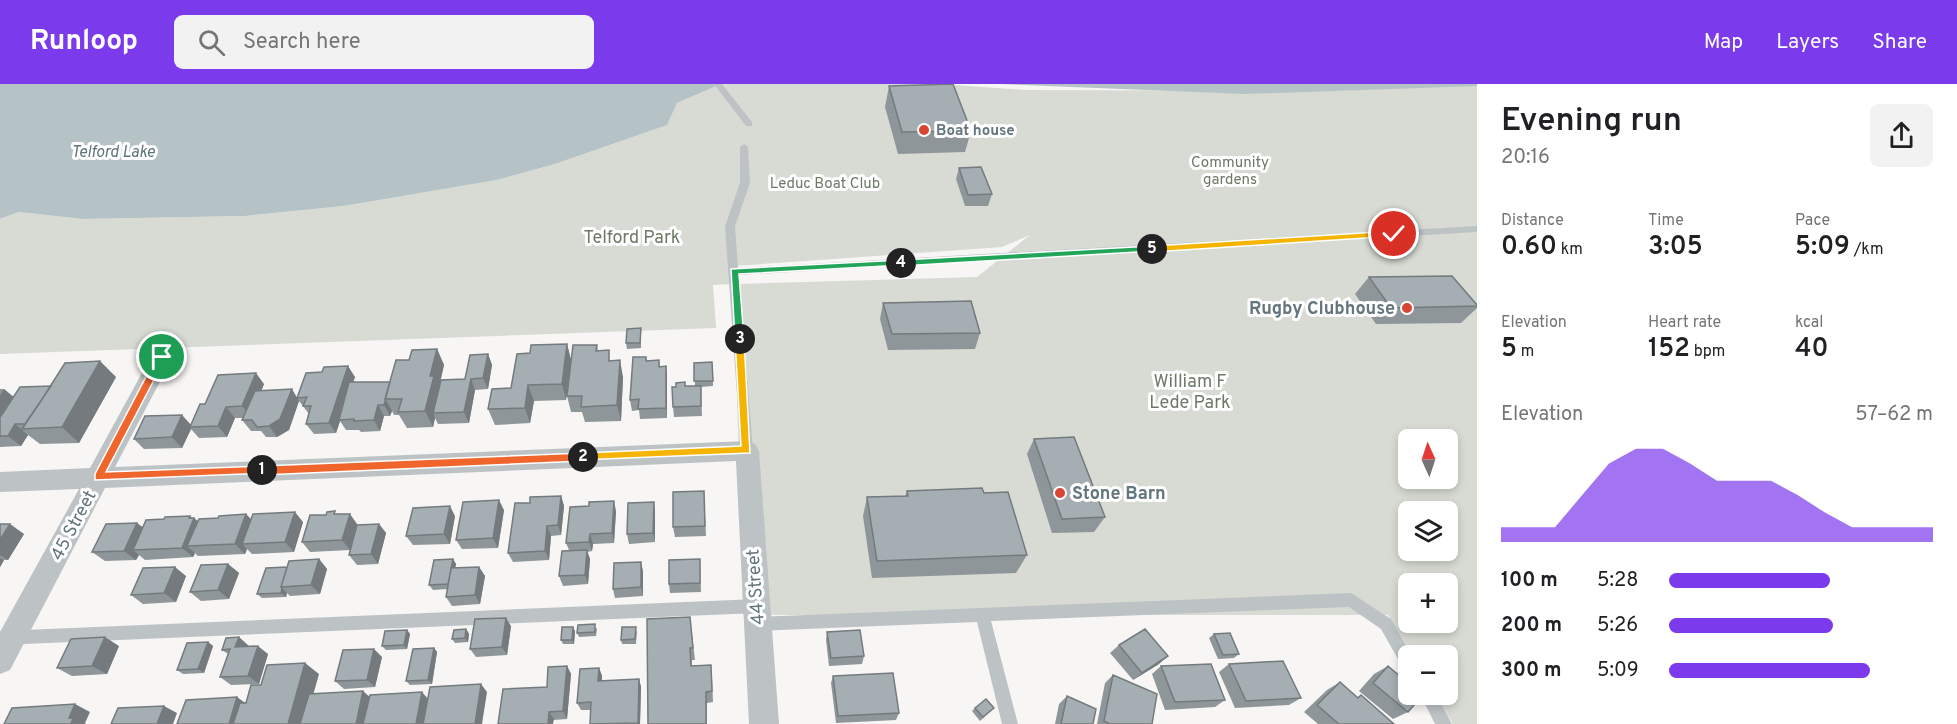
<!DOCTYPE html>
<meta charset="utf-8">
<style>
body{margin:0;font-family:Overpass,sans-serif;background:#f2f2f2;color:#202124;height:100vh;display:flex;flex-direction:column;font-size:22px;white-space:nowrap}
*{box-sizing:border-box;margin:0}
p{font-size:20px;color:#757577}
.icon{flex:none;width:33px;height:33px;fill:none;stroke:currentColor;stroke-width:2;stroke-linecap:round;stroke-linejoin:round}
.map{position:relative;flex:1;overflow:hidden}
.side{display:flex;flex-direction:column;background:#fff;width:480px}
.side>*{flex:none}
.needle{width:39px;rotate:357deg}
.controls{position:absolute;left:1398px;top:345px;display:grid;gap:12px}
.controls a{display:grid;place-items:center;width:60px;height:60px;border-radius:9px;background:#fff;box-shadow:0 3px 9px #0003;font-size:30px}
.pin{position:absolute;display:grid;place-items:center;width:51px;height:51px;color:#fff;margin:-26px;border:3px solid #fff;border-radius:50%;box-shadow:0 2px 6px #0007}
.km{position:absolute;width:30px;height:30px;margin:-15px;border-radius:50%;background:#222;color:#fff;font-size:16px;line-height:30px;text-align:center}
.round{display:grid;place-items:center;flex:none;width:63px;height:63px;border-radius:9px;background:#f2f2f2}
.summary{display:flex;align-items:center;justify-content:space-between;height:102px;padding:0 24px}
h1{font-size:33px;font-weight:600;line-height:45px}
.figures{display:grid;grid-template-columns:repeat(3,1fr);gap:9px;height:102px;padding:6px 24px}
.figures div{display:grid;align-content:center}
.figures b{font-size:26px;font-weight:600}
.figures small{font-size:16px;font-weight:400}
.figures p{font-size:16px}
.chart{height:168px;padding:12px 24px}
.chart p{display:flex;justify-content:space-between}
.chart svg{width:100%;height:108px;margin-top:6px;fill:#7c3aed;opacity:.7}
ul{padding:0 24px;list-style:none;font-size:20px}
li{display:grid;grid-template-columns:96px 72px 1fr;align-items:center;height:45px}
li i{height:15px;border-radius:8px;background:#7c3aed}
header{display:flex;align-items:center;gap:36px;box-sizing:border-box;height:84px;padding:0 30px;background:#7c3aed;color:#fff}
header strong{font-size:28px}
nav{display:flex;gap:33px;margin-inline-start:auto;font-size:21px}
.search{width:420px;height:54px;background:#f2f2f2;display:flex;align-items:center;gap:15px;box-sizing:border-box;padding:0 21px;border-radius:9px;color:#757577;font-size:22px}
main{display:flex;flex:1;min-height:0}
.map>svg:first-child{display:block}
.green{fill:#d7dbd3;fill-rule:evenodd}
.water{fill:#b6c3c6}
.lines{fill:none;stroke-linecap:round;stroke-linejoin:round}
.service{fill:#bdc3c5;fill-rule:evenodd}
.minor{fill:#bdc3c5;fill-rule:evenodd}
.wall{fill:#8e969a}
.shaded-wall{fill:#747a7d}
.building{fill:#a5afb3;stroke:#747a7d;stroke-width:1.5}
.split-1{fill:#f0652b;stroke:#fff;stroke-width:1.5}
.split-2{fill:#f0652b;stroke:#fff;stroke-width:1.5}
.split-3{fill:#f5b400;stroke:#fff;stroke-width:1.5}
.split-4{fill:#22a559;stroke:#fff;stroke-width:1.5}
.split-5{fill:#22a559;stroke:#fff;stroke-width:1.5}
.split-6{fill:#f5b400;stroke:#fff;stroke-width:1.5}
.poi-dot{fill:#d84532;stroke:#fff;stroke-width:2}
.labels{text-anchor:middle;stroke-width:6;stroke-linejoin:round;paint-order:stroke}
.far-poi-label{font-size:15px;font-weight:bold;fill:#63757d;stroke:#fff;text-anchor:start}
.far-park-label{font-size:15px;fill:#6c7a66;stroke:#fff}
.far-water-label{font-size:16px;font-style:italic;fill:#5e7478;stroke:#fff}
.park-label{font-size:18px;fill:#6c7a66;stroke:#fff}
.poi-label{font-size:18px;font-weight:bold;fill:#63757d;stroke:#fff;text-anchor:end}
.street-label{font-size:18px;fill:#63757d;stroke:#fff}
</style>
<header>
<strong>Runloop</strong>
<div class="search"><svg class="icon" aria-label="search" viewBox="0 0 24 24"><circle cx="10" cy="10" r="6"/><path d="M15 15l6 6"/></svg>Search here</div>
<nav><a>Map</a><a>Layers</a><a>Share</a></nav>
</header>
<main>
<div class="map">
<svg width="1477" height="640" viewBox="0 0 1477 640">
<rect width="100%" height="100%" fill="#f7f6f4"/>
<path class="green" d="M721,0H940L1027,6L1332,7L1477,0V640H1453L1436,611L1448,610V572L1412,571L1388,531H743L734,200L713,201L716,244L0,270V135L19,128L82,135L245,132L344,122L497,96L555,80L666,41L677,19ZM1030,151L977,193L735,200V182L1002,163ZM1408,356H1448V394H1408ZM1408,428H1448V466H1408ZM1408,500H1448V538H1408Z"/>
<path class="water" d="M0,0H721L677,19L667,41L555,80L497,96L344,122L245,132L82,135L19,128L0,135Z
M999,0H1477V2L1245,10Z"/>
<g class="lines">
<path class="service" d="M714,0H722L752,38V42H746Z
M744,60L748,63L750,99L735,142L738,184L1477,142V148L739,191L753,367L751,371L747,372L743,371L741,367L725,142L740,99V63Z
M1351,509L1391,535L1412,572H1408V586L1403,584L1381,545L1349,523L991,537L1018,640H1002L977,538L758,547L753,545L751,540L753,535L758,533Z
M757,515L762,517L764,522L762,527L757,529L0,561V547Z
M1420,610H1436L1452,640H1435Z"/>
<path class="minor" d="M162,265L170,267L173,273L115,383L747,357L755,360L759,367L779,640H749L736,377L105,404L10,586L0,590V548L79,405L0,408V388L90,384L154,267Z"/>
</g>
<path class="wall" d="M889,2L971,47L965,68L898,70L885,23Z
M959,84L992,110L988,122H965L956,95Z
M1369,193L1477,221V224L1461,239L1376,240L1355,210Z
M883,219L980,249L975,265L888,266L880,235Z
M641,244V264L627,265L626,259Z
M567,260L571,276L566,316L534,317L530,339L495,341L488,325L511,304Z
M597,261L598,267L611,277L623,293L621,337L585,338L582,328H571L567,312Z
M437,265L444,281L439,303L465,295L488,270L492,281L488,305L475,306L469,339L438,340L435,334L433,343L407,344L399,331H394L392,327L390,332H384L380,347L361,348L359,346H346L340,337L336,349L314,350L306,340L309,330L299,317L289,346L277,353H266L261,347H251L242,336L244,334H235L227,353L199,354L191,345L182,364L144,365L134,355L191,340L205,320L264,300L261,307L297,313L355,293L353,298H390L409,276Z
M646,273L647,277L659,276L660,283L666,282L667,294V334L640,335L639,326L632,327L630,316Z
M712,278L713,302L701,303L702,332L674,333L673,323L685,302H695L694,279Z
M116,293L79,359L40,360L28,351L21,362L0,363V305H4L14,313Z
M1034,355L1105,433L1094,448L1052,449L1027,370Z
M704,407L706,452L675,453L673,443Z
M907,407L984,409L1027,471L1016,489L872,494L863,432L867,413L905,412Z
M561,412L564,422L561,451L551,452L549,476L513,478L508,469L530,419Z
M654,418L655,428V458L629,460L627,450Z
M504,426L498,464L462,465L456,456Z
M616,427L614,459L593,460L592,467L587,468L590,475L588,500L563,502L559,492L569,466L566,459Z
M246,430L251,436L303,438L294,468L252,470L247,465L245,470L198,472L195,469L193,473L145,476L139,471L136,476L105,477L92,468L137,439L143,444L193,434H194L198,437Z
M337,430L357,440L350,466L310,468L302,458Z
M455,432L450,460L413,461L406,452Z
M0,440L24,450L8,476H4L0,483Z
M379,440L386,449L378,480L357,481L349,471Z
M319,475L327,485L320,510L290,512L287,509L286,513L262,514L257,510L287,483Z
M453,475L456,480L455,484L479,483L485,492L480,520L452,522L446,513L448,505L433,506L429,501Z
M700,475L701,508L670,509L669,500Z
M228,480L239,489L229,515L201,517L190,508Z
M643,487V512L615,514L613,505Z
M186,492L176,518L143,520L131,511Z
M690,533L695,576H692V582L712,593L713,618L707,619V640H648Z
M511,542L507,571L476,573L470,565Z
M597,544L596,552L579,553L577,549Z
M466,545L469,550L468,558L455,559L452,555Z
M407,546L410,550L407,565L386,566L382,562Z
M575,547L574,560H563L561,556Z
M637,547L636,560H622L621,556Z
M827,548L864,572L862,580L829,582L826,556Z
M1214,550L1239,570L1234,574L1218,575L1209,554Z
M208,558L213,562L204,589L183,590L177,586Z
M1119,561L1159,580L1133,596L1110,569Z
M119,562L107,590L72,592L57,584Z
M249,562L268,570L259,600L231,601L220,593L228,570L222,566Z
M434,564L437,568L432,600L410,601L406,597Z
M382,573L375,603L344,605L335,597Z
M1229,580L1301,614L1289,621L1235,624L1219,588Z
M567,582L571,590L567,635L498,640L547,603Z
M1161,582L1225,616L1215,623L1165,626L1152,590Z
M1388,582L1408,628L1393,635L1359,607L1374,590Z
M599,584L602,592V597L639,595L641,603L640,640H590V626H581L577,619Z
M1113,591L1152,640H1097L1105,599Z
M833,592L899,629L896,636L836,639L831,599Z
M1340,598L1357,613L1361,611L1394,640H1318L1304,628L1327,606Z
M1067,612L1093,640H1055L1059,620Z
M975,624H994L980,637L972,627Z"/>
<path class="shaded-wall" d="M567,260L571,276L566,316L562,300Z
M437,265L444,281L433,329L435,334L433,343L425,327L430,292Z
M488,270L492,281L488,305L483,294Z
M620,276L623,293L621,337L617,321Z
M100,277L116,293L79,359L62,343Z
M348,282L355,293L341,335L339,336L340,337L336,349L329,339Z
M666,282L667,294V334L666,324Z
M256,289L264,300L251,333L242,322Z
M471,295L475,306L469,339L464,328Z
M528,301L534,317L530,339L525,324Z
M4,305L16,316L0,341V311Z
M292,305L299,317L289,346L277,353L269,342Z
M386,316L392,327L390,332L384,321Z
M378,321L384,332L380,347L374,336Z
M226,323L235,334L227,353L218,342Z
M182,331L192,342L190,343L191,345L182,364L172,353Z
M15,340L28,351L21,362L8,352Z
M561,412L564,422L561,451L558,441Z
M499,416L504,426L498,464L493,454Z
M614,417L616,427L614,459L612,449Z
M654,418L655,428V458L653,449Z
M450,422L455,432L450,460L444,450Z
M295,428L303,438L294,468L285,458Z
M246,430L256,440L242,460L247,465L245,470L235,460Z
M350,430L357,440L350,466L342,456Z
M190,432L194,435V434L205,444L187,462L195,469L193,473L182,464Z
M137,439L149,448L133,466L139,471L136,476L124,467Z
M10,440L24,450L8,476L0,471V456Z
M379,440L386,449L378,480L371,470Z
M547,442L551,452L549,476L545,467Z
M590,450L593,460L592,467L589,458Z
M587,466L590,475L588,500L585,491Z
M0,474L4,476L0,483Z
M319,475L327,485L320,510L311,501Z
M453,475L456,480L451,505L448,500Z
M641,478L643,487V512L641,503Z
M228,480L239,489L229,515L218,506Z
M175,483L186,492L176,518L164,509Z
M479,483L485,492L480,520L475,511Z
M282,504L287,509L286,513L281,509Z
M506,534L511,542L507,571L502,563Z
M573,543L575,547L574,560L572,556Z
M466,545L469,550L468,558L465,554Z
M407,546L410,550L407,565L404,561Z
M105,553L119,562L107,590L92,582Z
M239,553L249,562L246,571L235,563Z
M208,558L213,562L204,589L198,585Z
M258,562L268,570L259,600L248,592Z
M434,564L437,568L432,600L428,596Z
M374,565L382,573L375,603L367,596Z
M1168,572L1159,580L1133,596L1142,589Z
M305,579L319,590L305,640H288Z
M567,582L571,590L567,635L563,627Z
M599,584L602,592L601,605L598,597Z
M639,595L641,603L640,640H639L638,639Z
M481,600L487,608L482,640H475Z
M363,607L372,615L366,640H356Z
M422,608L429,616L424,640H416Z
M237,613L248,621L242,640H229Z
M75,620L90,628L85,639L86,640H71L69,634Z
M164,622L177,629L173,640H157Z
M549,628L554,635L553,640H548Z"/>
<path class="building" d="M953,0L971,47L902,48L889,2Z
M981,83L992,110L968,111L959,84Z
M1452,192L1477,221V222L1391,224L1369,193Z
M971,217L980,249L892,250L883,219Z
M641,244L640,259H626L627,245Z
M567,260L562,300L528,301L525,324L488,325L492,305L511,304L517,270L530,269L531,261Z
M573,261H597L596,267L609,266V277L620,276L617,321L581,323L582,312H567Z
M437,265L430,292H434L425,327L398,328L402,315H385L396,276H409L412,266Z
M488,270L483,294L471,295L464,328L433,329L441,296L465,295L470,271Z
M633,273H646V277L659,276V283L666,282V324L638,325L639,315L630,316Z
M100,277L62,343L22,345L39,320L65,279Z
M712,278L713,297H694V279Z
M348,282L329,339L306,340L311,322H303L307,313L297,314L306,289L322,288L324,283Z
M256,289L242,322L226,323L218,342L190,343L200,320H205L218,291Z
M349,298H390L384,321H378L374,336L354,337V335L339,336Z
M685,298V302H701V322L673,323L672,303H676V299Z
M51,302L25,340H15L8,352H0V332H1L20,303Z
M292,305L280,335L269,342L257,343L252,336H242L255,307Z
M182,331L172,353L134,355L145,332Z
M1074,353L1105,433L1062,435L1034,355Z
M982,404L984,409L1008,408L1027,471L877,477L867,413L908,412L907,407Z
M704,407L705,442L673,443V408Z
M561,412L558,441L547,442L545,467L508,469L515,419H530V413Z
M499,416L493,454L456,456L463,418Z
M614,417L612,449L590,450L589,458L566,459L570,423L589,422V418Z
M654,418L653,449L627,450L628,419Z
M450,422L444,450L406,452L413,424Z
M335,427L334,430H350L342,456L302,458L310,431H326L327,428Z
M295,428L285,458L242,460L253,430Z
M246,430L235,460L187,462L199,435L218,434L219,432Z
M190,432L189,434H194L182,464L133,466L146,436L164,435L165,433Z
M137,439L124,467L92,468L106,440Z
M0,440H10L0,456Z
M379,440L371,470L349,471L357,441Z
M587,466L585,491L559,492L562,467Z
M319,475L311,501L281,503L289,477Z
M453,475L448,500L429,501L434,476Z
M700,475V499L669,500V476Z
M641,478V503L613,505L614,479Z
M228,480L218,506L190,508L201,481Z
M175,483L164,509L131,511L143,484Z
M287,483L281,503L282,504L281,509L257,510L266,484Z
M479,483L475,511L446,513L451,484Z
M690,533L693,564H690L691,582L711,581L712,607L706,608V640H648L647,535Z
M506,534L502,563L470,565L475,535Z
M595,540V548L577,549L578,541Z
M562,543H573L572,556H561Z
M622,543H636L635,555L621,556Z
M466,545L465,554L452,555L454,546Z
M1145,545L1168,572L1142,589L1119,561Z
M407,546L404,561L382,562L385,547Z
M860,546L864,572L831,574L827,548Z
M1230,549L1239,570L1223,571L1214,550Z
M105,553L92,582L57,584L71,555Z
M239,553L235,563L258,562L248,592L220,593L230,565L222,566L226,554Z
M208,558L198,585L177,586L187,559Z
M434,564L428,596L406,597L413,565Z
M374,565L367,596L335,597L343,566Z
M1283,577L1301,614L1246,617L1229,580Z
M305,579L288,640H233L240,619H246L251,601H261L267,581Z
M1211,580L1225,616L1175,618L1161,582Z
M567,582L563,627L549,628L548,640H498L503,605L547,603L548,583Z
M1388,582L1408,599V610L1423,611L1408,628L1373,599Z
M599,584L598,597L639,595L638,639L590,640L591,618L577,619L580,585Z
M893,589L899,629L838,632L833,592Z
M1113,591L1157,610L1152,640H1110L1104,637Z
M1340,598L1358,614L1361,611L1394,640H1339L1317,621Z
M481,600L475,640H423L430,603Z
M363,607L356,640H300L309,610Z
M422,608L416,640H363L370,611Z
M1067,612L1096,625L1093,640H1061Z
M237,613L229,640H177L186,616Z
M986,615L994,624L983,633L975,624Z
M75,620L69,634H73L71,640H4L12,624Z
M164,622L157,640H111L118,624Z"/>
<path class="split-1" d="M162,269L166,273L106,388L262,382L266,383V389L95,396V390L158,270Z"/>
<path class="split-2" d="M583,369L588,373L583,377L262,391L257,386L262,382Z"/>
<path class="split-3" d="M740,252L744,255L750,369L579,376L578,373L583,369L741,362L735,255Z"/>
<path class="split-4" d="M901,176L904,177V181L739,190L744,255L740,259L735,255L731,185Z"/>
<path class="split-5" d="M1152,162L1154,163V167L901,182L896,179L901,176Z"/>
<path class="split-6" d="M1394,147L1397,148V152L1152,168L1147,165L1152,162Z"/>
<g class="poi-dot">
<circle cx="924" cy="46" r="6"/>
<circle cx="1407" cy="224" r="6"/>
<circle cx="1060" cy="409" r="6"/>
</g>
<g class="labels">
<g class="far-poi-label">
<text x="936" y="51">Boat house</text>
</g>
<g class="far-park-label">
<text x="1230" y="83">Community<tspan x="1230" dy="17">gardens</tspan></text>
<text x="825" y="104">Leduc Boat Club</text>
</g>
<g class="far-water-label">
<text x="113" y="73">Telford Lake</text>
</g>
<g class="park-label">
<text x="632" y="159">Telford Park</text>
<text x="1190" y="303">William F<tspan x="1190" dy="21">Lede Park</tspan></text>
</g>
<g class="poi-label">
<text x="1395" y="230">Rugby Clubhouse</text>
<text x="1072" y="415" text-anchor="start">Stone Barn</text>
</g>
<g class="street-label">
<text transform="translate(73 441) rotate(-62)" y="6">45 Street</text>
<text transform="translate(755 503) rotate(-94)" y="6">44 Street</text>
</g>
</g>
</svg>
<div class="controls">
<a><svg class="needle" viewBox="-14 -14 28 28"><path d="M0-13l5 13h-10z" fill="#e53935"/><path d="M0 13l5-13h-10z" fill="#757577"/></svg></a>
<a><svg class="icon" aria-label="layers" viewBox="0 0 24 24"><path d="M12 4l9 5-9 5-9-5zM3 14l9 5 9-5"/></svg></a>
<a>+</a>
<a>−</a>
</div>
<div class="pin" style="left:162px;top:273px;background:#1e9e55"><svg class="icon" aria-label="arrive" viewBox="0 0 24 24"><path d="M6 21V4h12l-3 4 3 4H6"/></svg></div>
<div class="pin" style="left:1394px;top:150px;background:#d93025"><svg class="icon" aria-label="check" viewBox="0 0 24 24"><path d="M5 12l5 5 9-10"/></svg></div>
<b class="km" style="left:262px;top:386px">1</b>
<b class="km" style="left:583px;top:373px">2</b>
<b class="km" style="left:740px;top:255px">3</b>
<b class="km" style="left:901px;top:179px">4</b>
<b class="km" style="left:1152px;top:165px">5</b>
</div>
<section class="side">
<div class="summary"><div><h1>Evening run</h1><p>20:16</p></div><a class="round"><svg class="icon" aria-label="share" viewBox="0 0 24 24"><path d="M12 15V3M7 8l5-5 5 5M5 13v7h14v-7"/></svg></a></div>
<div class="figures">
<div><p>Distance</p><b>0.60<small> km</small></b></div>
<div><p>Time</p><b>3:05</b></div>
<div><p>Pace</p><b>5:09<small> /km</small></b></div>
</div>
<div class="figures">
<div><p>Elevation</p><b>5<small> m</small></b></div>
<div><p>Heart rate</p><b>152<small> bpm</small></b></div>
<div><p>kcal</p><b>40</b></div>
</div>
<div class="chart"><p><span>Elevation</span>57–62 m</p>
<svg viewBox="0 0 160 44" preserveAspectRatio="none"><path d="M0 44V38L10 38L20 38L30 25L40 12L50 6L60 6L70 12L80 19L90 19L100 19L110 25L120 32L130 38L140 38L150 38L160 38V44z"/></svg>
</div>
<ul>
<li><b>100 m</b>5:28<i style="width:61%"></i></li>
<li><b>200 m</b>5:26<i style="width:62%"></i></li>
<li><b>300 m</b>5:09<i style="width:76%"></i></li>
</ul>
</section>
</main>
